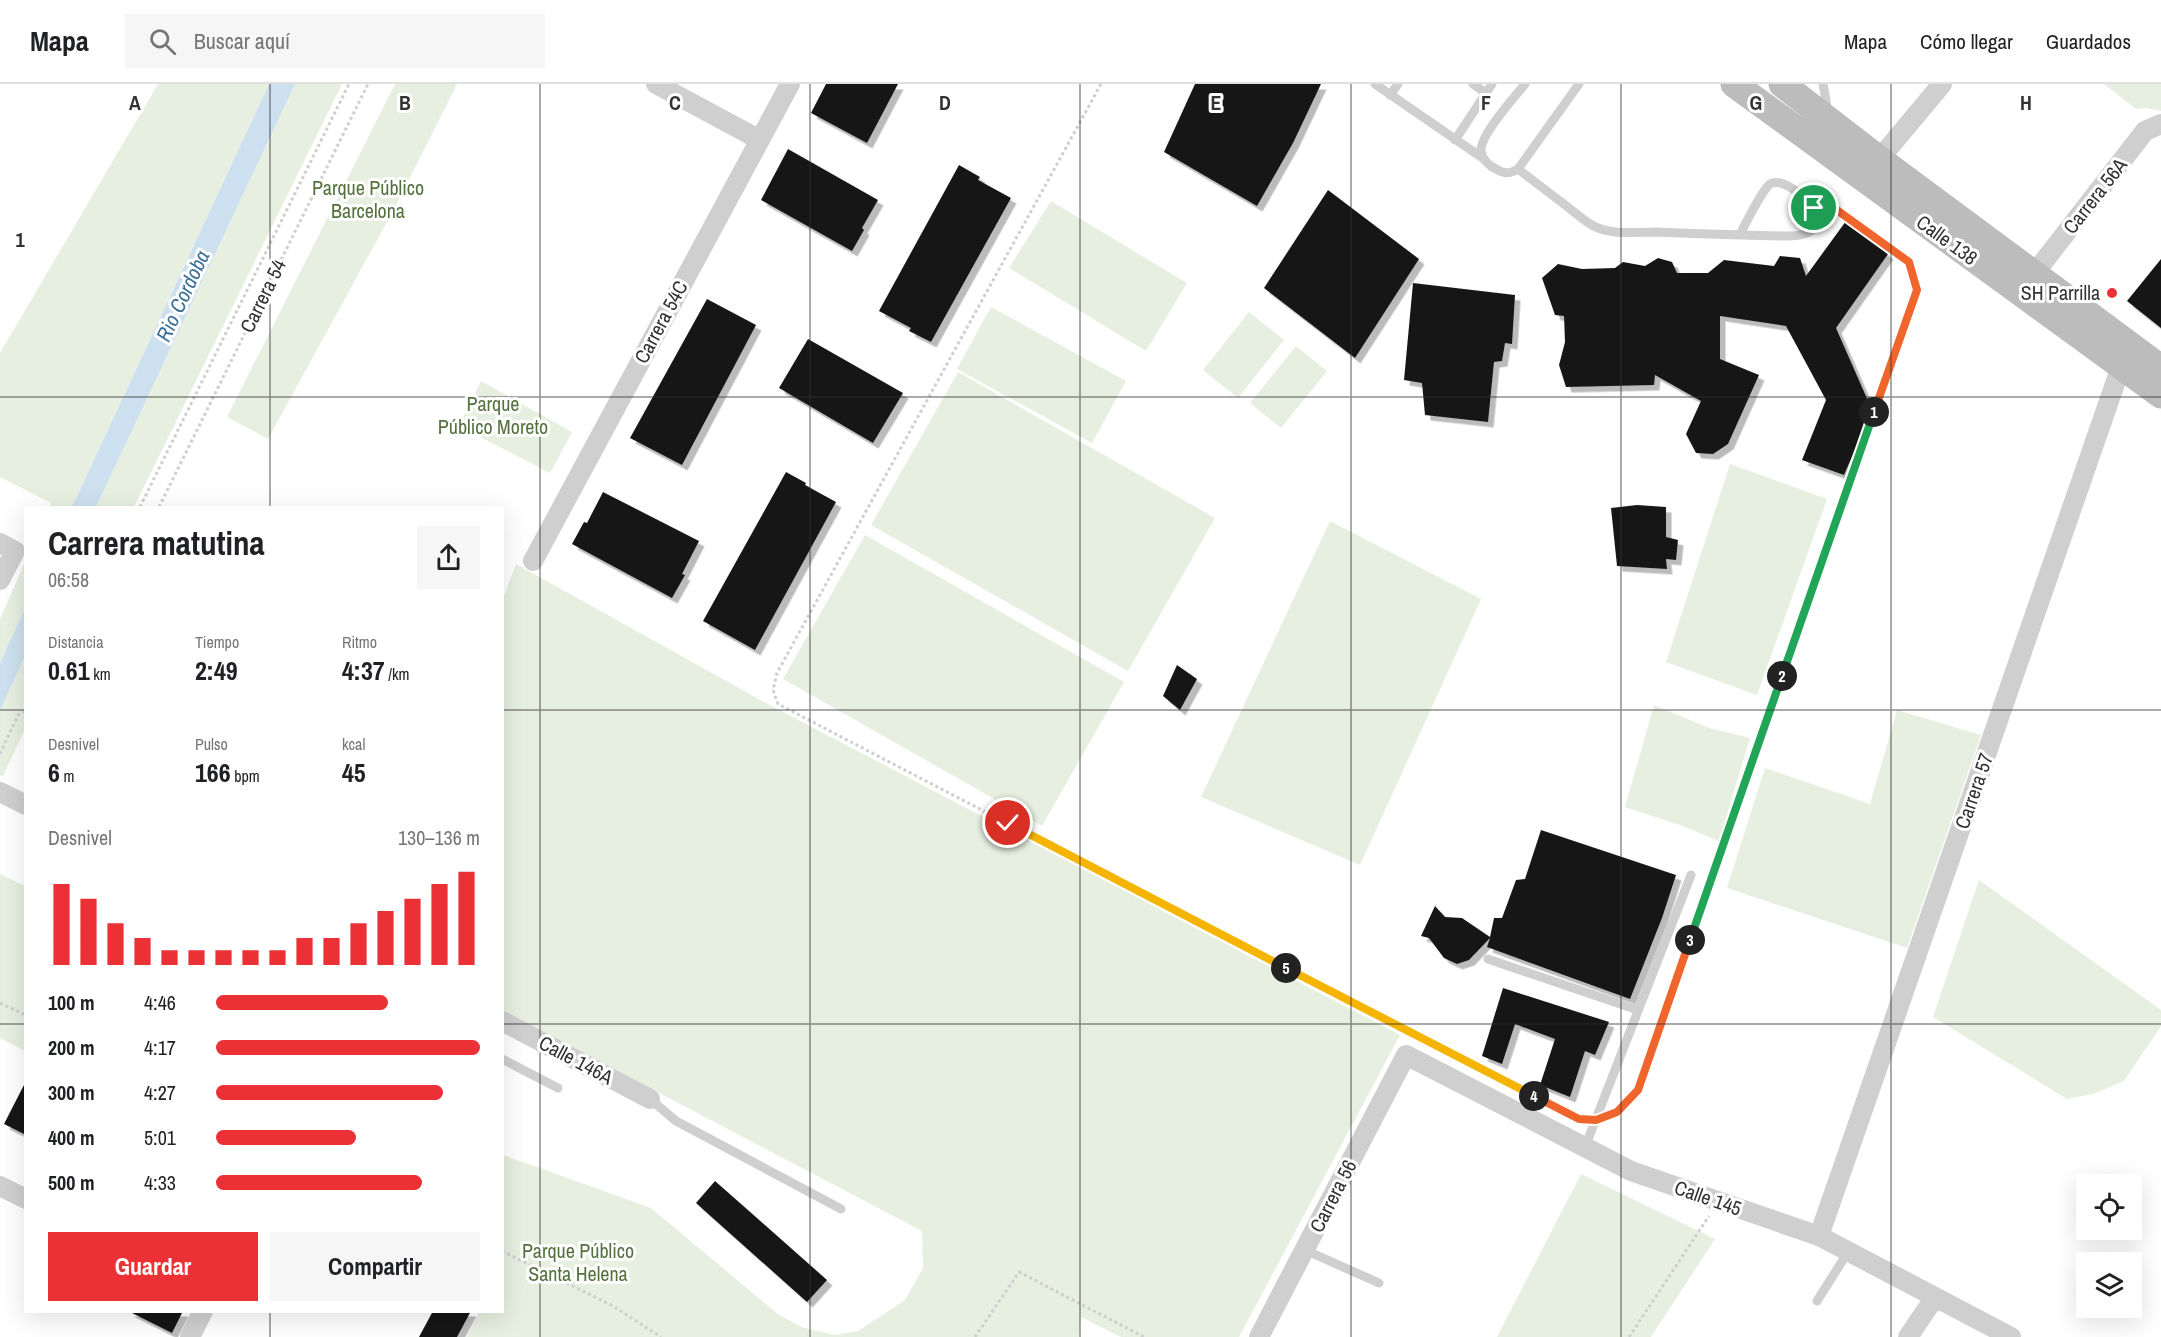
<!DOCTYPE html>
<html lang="es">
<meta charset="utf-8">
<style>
body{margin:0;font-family:"Archivo Narrow",sans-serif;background:#f6f6f6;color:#202124;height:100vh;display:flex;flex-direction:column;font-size:22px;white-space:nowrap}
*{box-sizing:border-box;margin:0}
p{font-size:20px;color:#757577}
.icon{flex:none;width:33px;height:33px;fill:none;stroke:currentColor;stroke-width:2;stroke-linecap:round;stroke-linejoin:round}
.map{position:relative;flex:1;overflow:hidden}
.side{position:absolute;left:24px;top:422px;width:480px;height:807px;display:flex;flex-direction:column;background:#fff;border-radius:0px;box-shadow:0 6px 24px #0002}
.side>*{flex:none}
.tools{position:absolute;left:2076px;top:1090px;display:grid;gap:12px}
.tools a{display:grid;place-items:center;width:66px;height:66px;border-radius:0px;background:#fff;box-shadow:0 6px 24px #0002;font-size:30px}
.pin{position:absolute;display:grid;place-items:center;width:51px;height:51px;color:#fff;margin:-26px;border:3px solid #fff;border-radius:50%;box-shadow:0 2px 6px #0007}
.km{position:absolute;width:30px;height:30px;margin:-15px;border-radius:50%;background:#222;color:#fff;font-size:16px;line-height:30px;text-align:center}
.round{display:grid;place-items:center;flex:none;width:63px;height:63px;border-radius:0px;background:#f6f6f6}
.headline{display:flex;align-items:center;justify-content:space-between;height:102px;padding:0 24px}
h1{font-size:33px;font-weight:700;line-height:45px}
.metrics{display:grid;grid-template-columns:repeat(3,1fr);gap:9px;height:102px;padding:6px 24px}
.metrics div{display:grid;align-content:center}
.metrics b{font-size:26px;font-weight:700}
.metrics small{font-size:16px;font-weight:400}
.metrics p{font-size:16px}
.chart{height:168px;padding:12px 24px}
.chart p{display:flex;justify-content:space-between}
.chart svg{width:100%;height:108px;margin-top:6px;stroke:#ec3136;stroke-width:6}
.cta{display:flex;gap:12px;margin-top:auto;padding:12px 24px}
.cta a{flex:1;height:69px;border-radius:0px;background:#ec3136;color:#fff;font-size:24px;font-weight:700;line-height:69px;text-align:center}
.cta a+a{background:#f6f6f6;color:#202124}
ul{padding:0 24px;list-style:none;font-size:20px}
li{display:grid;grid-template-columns:96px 72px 1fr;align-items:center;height:45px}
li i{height:15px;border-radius:8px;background:#ec3136}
header{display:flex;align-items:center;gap:36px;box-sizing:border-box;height:84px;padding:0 30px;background:#fff;border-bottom:2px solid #e0e0e0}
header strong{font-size:28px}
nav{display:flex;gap:33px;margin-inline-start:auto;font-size:21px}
.search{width:420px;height:54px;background:#f6f6f6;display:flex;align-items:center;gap:15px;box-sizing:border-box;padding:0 21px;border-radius:0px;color:#757577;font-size:22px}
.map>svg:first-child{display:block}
.green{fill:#e7efe0}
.water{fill:#cce0ef}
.building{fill:#191919;filter:url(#shadow)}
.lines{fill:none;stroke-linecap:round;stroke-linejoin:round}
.path{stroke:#cfcfcf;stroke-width:3;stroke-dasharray:3 3;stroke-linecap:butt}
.service{stroke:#cfcfcf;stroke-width:9}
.minor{stroke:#cfcfcf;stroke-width:20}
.secondary{stroke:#bcbcbc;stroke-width:27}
.split-1-casing{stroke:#fff;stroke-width:12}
.split-2-casing{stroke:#fff;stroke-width:12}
.split-3-casing{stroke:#fff;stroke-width:12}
.split-4-casing{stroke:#fff;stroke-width:12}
.split-5-casing{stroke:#fff;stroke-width:12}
.split-6-casing{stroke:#fff;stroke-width:12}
.split-1{stroke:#f0652b;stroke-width:8}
.split-2{stroke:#22a559;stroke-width:8}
.split-3{stroke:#22a559;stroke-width:8}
.split-4{stroke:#f0652b;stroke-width:8}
.split-5{stroke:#f5b400;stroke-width:8}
.split-6{stroke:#f5b400;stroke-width:8}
.grid{fill:none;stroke:#323232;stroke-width:1.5;stroke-opacity:0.55}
.poi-dot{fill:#ec3136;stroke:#fff;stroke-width:2}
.labels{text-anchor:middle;stroke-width:6;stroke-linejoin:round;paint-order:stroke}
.park-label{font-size:20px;fill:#53713d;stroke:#fff}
.street-label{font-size:20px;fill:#323232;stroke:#fff}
.poi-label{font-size:20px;fill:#323232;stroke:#fff;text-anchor:end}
.water-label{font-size:21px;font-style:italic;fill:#3b7199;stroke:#fff}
.grid-label{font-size:20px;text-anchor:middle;font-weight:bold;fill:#323232;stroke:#fff;stroke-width:6;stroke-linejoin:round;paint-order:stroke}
</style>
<header>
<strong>Mapa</strong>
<div class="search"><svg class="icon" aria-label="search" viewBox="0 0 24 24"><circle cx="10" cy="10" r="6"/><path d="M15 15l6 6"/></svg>Buscar aquí</div>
<nav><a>Mapa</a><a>Cómo llegar</a><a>Guardados</a></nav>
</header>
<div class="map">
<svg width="2161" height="1253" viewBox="0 0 2161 1253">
<defs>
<filter id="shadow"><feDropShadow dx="5.5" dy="5.5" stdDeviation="0" flood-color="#0004"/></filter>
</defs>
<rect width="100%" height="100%" fill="#fff"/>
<path class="green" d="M158,0H269L72,423H50L51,419L0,393V269Z
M295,0H342L134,423H96Z
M395,0H457L393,127L268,355L227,333Z
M2104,0H2161V27L2147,24L2136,25Z
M1051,117L1187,199L1146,267L1009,184Z
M991,223L1126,297L1092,359L957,285Z
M1249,228L1284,256L1238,314L1203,286Z
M1296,262L1327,287L1281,344L1250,319Z
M958,288L1215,434L1128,587L871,441Z
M481,297L572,348L550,389L459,342Z
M1730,380L1827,415L1757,611L1666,578Z
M1330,437L1481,515L1360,781L1201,713Z
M865,451L1124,598L1042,742L783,595Z
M25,478V524L0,579V535Z
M516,480L766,619L1400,951L1239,1253H1121L1081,1233L1079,1253H467L480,1227H502L503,1071L651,1124L779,1231L804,1244L835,1251L858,1247L905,1216L923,1184L922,1147L503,927L502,517Z
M25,572V645L3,692L0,691V627Z
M1654,621L1709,644L1750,654L1719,757L1680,741L1625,723Z
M1897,626L1981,651L1907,864L1727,804L1765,684L1870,720Z
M0,790L25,802V967L0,954Z
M1979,796L2161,926V942L2124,997L2093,1010L2067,1015L1933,933Z
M1581,1090L1715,1155L1651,1253H1497Z"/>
<path class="water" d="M269,0H295L96,423H72Z
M25,524V572L0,627V579Z"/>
<path class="building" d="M826,0H898L867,59L811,29Z
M1195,0H1321L1293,59L1257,122L1164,68Z
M788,65L878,116L862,144L864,146L852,167L761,116Z
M959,81L980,93L978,96L1011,114L931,258L909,247L911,244L879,227Z
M1328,106L1419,175L1355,274L1264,204Z
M1846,137L1888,170L1836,244L1872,326L1844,391L1802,376L1826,316L1786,242L1720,232V275L1759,291L1728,360L1713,370L1696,369L1686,350L1701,317L1655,291L1654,301L1566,303L1559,281L1565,258L1564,232L1555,231L1542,194L1558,180L1582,185L1615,184L1623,178L1645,182L1658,174L1672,178L1677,189H1708L1724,176L1774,182L1780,172L1800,174L1806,192Z
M2161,175V244L2127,217Z
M1413,199L1515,211L1512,260L1505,259L1502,277L1494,278L1488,338L1425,331L1422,299L1404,296Z
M707,215L756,241L682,381L630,354Z
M808,255L903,309L873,359L779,304Z
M786,388L806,399L805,401L836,418L755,566L703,537Z
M603,408L699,457L682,490L685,491L672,514L572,460L584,438L587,439Z
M1637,421L1666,423V453L1678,456L1676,476L1666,475L1667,485L1617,482L1611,424Z
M1177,581L1197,595L1180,626L1163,612Z
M1541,746L1676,791L1662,834L1630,915L1487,863L1490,854L1469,876L1457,880L1444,874L1429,854L1421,852L1435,822L1445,833L1462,834L1490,853L1494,834H1502L1516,796L1525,795Z
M1503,904L1609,938L1595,971L1585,967L1570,1013L1540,1001L1555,955L1515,940L1502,980L1482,972Z
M26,997V1051L4,1040Z
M715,1097L827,1196L807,1218L696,1119Z
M128,1227H183L172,1249Z
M433,1227H471L457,1253H419Z"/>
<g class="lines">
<path class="path" d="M1101,0L777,589L773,606L778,620L1391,939L1582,1035
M140,423L349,0
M159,423L368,0
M0,670L18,631L26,627
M0,919L26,931
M1611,1030L1617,1028L1638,1006L1917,206L1909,178L1834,124L1826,123
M502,1167L613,1222L661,1253
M975,1253L1019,1188L1144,1253
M1629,1253L1709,1132"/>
<path class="service" d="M1375,0L1484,75
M1473,0L1486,9
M1525,0C1514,14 1480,51 1481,67C1482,75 1489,82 1496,85C1504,90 1510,90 1518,85L1579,0
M1823,0L1828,28
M1390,11L1398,0
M1455,56L1492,0
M1518,85C1535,98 1552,111 1569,124C1578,131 1587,140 1598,144C1616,151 1639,148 1657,148C1700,150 1743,151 1785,152C1854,154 1790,88 1770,100C1763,105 1744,142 1740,151
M1488,875L1638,926
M502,975L558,1004
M650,1015L676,1037L841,1125
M1585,1063L1691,791
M1305,1166L1379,1199
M1817,1217L1848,1168"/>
<path class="minor" d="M656,0L760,56
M1871,85L1942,0
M2034,190L2145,47L2161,40
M0,459L15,467L0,496
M533,477L790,0
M0,708L26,721
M502,937L650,1015
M0,1102L26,1115
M1819,1152L2125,271
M190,1253L203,1227
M1259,1253L1406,971L1631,1087L1819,1152L2011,1253
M1908,1253L1935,1213"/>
<path class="secondary" d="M1734,0L2161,311
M1782,0L1879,75L2161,284"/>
</g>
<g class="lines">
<defs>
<path id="split-1" d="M1814,124L1811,120L1834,124L1909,178L1917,206L1874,328"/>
<path id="split-2" d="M1782,592L1874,328"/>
<path id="split-3" d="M1690,856L1782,592"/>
<path id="split-4" d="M1534,1012L1579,1035L1596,1036L1617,1028L1638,1006L1690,856"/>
<path id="split-5" d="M1286,884L1534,1012"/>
<path id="split-6" d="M1008,739L1286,884"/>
</defs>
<use href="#split-1" class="split-1-casing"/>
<use href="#split-2" class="split-2-casing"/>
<use href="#split-3" class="split-3-casing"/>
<use href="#split-4" class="split-4-casing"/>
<use href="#split-5" class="split-5-casing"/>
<use href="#split-6" class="split-6-casing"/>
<use href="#split-1" class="split-1"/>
<use href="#split-2" class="split-2"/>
<use href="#split-3" class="split-3"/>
<use href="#split-4" class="split-4"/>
<use href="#split-5" class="split-5"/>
<use href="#split-6" class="split-6"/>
</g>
<path class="grid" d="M270,0V423M540,0V1253M810,0V1253M1080,0V1253M1351,0V1253M1621,0V1253M1891,0V1253M0,313H2161M0,626H26M502,626H2161M0,940H26M502,940H2161M270,1227V1253"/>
<circle class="poi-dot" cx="2112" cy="209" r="6"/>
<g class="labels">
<g class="park-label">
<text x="368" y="111">Parque Público<tspan x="368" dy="23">Barcelona</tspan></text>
<text x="493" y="327">Parque<tspan x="493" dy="23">Público Moreto</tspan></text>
<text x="578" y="1174">Parque Público<tspan x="578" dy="23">Santa Helena</tspan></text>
</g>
<g class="street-label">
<text transform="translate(2095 112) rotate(-52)" y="7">Carrera 56A</text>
<text transform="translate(1947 156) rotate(36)" y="7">Calle 138</text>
<text transform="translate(263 212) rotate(-64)" y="7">Carrera 54</text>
<text transform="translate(661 238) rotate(-62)" y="7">Carrera 54C</text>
<text transform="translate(1974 707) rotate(-71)" y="7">Carrera 57</text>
<text transform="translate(576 976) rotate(28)" y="7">Calle 146A</text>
<text transform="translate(1333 1112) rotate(-63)" y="7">Carrera 56</text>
<text transform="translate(1708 1114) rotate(19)" y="7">Calle 145</text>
</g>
<g class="poi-label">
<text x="2100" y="216">SH Parrilla</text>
</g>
<g class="water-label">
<text transform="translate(183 212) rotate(-65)" y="7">Rio Cordoba</text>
</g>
</g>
<g class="grid-label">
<text x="135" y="26">A</text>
<text x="405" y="26">B</text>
<text x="675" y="26">C</text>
<text x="945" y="26">D</text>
<text x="1216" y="26">E</text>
<text x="1486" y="26">F</text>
<text x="1756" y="26">G</text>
<text x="2026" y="26">H</text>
<text x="20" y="163">1</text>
</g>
</svg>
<div class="tools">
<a><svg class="icon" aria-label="locate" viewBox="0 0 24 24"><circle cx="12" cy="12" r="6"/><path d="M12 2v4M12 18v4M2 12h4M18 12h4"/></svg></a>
<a><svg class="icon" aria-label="layers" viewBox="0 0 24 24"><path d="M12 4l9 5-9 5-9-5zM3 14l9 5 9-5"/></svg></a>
</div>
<div class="pin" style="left:1814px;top:124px;background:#1e9e55"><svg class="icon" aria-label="arrive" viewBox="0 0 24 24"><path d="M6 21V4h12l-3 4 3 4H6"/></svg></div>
<div class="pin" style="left:1008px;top:739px;background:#d93025"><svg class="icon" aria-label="check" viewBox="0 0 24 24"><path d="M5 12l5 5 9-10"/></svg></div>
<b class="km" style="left:1874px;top:328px">1</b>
<b class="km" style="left:1782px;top:592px">2</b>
<b class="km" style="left:1690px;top:856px">3</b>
<b class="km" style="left:1534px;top:1012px">4</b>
<b class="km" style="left:1286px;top:884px">5</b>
<section class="side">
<div class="headline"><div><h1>Carrera matutina</h1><p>06:58</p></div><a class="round"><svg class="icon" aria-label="share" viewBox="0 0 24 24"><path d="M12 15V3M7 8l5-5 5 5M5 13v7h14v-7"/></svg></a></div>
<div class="metrics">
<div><p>Distancia</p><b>0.61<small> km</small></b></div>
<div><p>Tiempo</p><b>2:49</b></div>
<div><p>Ritmo</p><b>4:37<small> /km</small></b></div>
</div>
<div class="metrics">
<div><p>Desnivel</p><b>6<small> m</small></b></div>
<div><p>Pulso</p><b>166<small> bpm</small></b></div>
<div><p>kcal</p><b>45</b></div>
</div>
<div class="chart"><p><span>Desnivel</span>130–136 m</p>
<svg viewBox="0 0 160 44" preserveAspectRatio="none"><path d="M5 44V11M15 44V17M25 44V27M35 44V33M45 44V38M55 44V38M65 44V38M75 44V38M85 44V38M95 44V33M105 44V33M115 44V27M125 44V22M135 44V17M145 44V11M155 44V6"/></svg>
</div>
<ul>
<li><b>100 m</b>4:46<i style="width:65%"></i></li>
<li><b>200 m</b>4:17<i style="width:100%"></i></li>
<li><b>300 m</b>4:27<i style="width:86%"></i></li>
<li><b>400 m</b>5:01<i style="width:53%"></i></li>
<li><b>500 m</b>4:33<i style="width:78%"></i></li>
</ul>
<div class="cta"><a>Guardar</a><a>Compartir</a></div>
</section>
</div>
